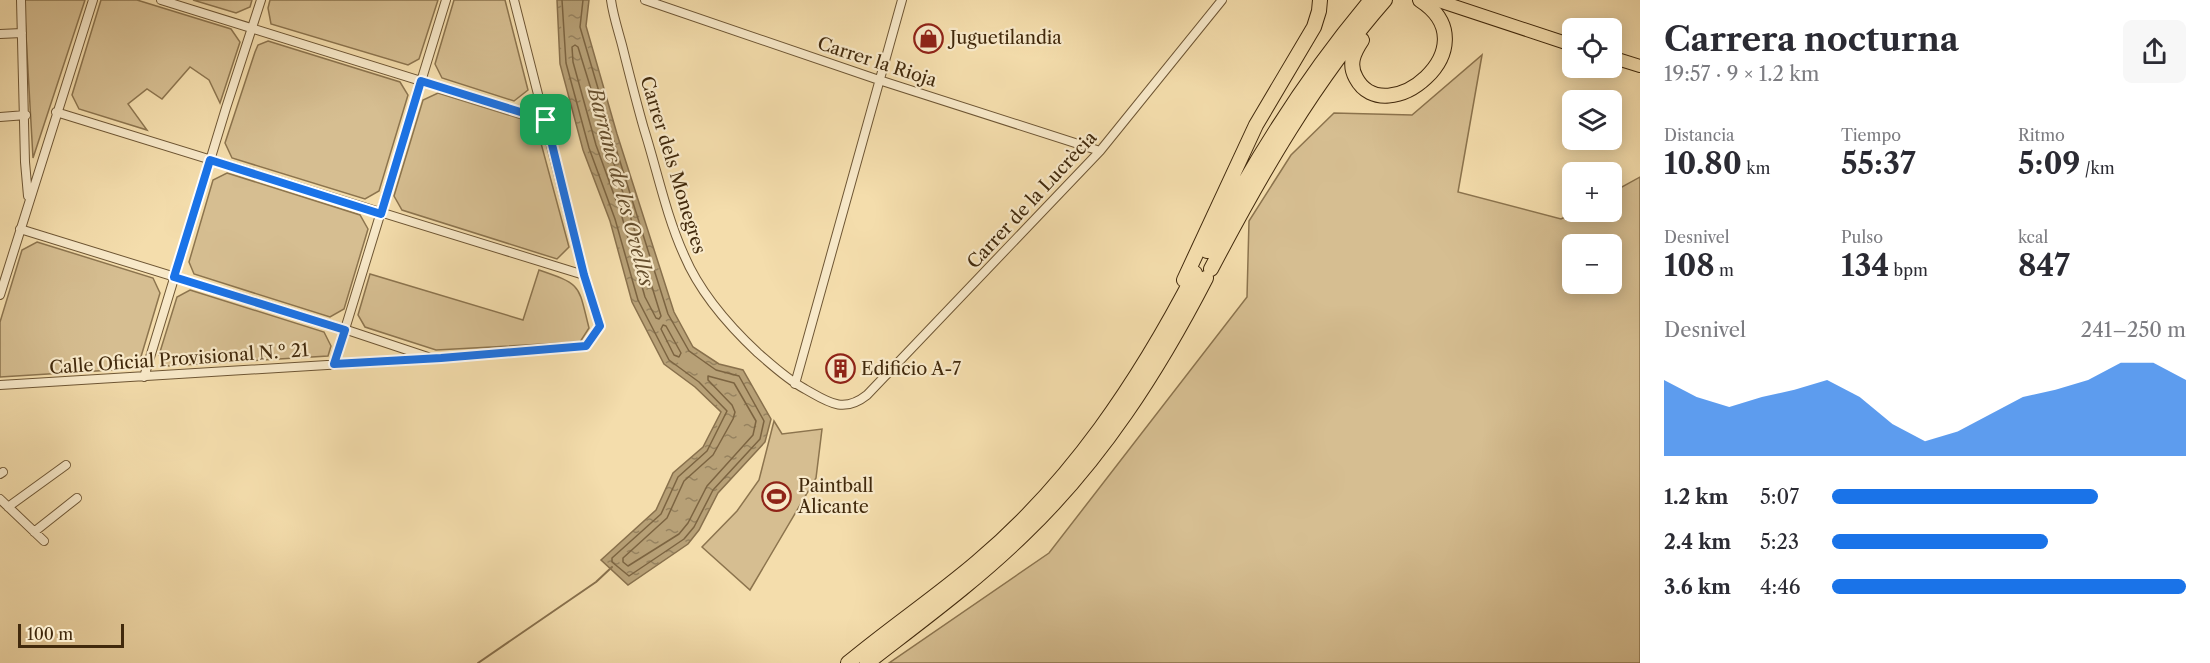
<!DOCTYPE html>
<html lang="es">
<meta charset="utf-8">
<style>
body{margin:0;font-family:"Libre Caslon Text",serif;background:#f7f7f7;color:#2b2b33;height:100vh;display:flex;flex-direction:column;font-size:22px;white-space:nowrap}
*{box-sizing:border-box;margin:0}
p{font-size:20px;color:#7c7c81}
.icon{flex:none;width:33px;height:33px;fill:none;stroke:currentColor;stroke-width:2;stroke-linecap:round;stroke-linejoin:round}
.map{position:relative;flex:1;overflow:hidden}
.panel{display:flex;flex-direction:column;background:#fff;width:570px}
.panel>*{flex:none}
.buttons{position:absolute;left:1562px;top:18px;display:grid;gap:12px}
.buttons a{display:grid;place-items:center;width:60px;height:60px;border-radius:9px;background:#fff;box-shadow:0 3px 15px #0003;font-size:30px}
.scale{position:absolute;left:18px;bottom:15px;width:106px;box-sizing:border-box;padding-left:6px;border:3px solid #41290c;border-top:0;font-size:16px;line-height:21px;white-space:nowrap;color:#41290c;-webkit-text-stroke:4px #f8e9c9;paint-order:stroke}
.pin{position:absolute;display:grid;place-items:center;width:51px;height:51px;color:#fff;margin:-26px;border-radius:12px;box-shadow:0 3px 9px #0006}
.round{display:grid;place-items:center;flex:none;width:63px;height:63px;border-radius:9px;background:#f7f7f7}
.head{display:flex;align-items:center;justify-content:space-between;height:102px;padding:0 24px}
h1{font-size:33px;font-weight:700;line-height:45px}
.figures{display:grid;grid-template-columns:repeat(3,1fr);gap:9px;height:102px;padding:6px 24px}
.figures div{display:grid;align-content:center}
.figures b{font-size:30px;font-weight:700}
.figures small{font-size:16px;font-weight:400}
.figures p{font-size:16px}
.chart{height:168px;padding:12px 24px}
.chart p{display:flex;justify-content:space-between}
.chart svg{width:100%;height:108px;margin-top:6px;fill:#1a73e8;opacity:.7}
ul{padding:0 24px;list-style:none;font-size:20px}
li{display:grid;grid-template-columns:96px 72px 1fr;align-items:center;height:45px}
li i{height:15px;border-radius:8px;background:#1a73e8}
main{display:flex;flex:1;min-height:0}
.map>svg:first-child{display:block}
.green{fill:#d6be91;stroke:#8c744e;stroke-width:1.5;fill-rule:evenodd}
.water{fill:url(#water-ripples);stroke:#88704c;stroke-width:1.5}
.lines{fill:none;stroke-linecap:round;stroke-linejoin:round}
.shore{stroke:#7c6441;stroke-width:1.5}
.stream{stroke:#88704c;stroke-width:2}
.street-casing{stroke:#6e5634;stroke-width:10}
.primary-casing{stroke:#41290c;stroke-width:14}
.highway-casing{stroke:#41290c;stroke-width:16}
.street{stroke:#f8e9c9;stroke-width:8}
.primary{stroke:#f4ddac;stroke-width:12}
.highway{stroke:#f4ddac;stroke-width:14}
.route-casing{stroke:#fff;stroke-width:12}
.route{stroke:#1a73e8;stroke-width:8}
.labels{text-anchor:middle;stroke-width:4.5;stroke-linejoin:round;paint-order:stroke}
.poi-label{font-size:18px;fill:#41290c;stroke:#f8e9c9;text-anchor:start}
.street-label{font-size:18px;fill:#41290c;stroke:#f8e9c9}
.water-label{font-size:20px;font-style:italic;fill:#644d2c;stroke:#f8e9c9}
</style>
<main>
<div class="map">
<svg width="1640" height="663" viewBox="0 0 1640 663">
<defs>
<pattern id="water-ripples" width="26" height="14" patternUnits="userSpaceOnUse" patternTransform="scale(1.5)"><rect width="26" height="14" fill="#b7a076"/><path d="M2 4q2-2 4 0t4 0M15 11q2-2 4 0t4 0" fill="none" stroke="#96825f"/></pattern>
</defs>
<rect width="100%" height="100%" fill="#f4ddac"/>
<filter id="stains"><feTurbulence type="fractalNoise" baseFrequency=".00333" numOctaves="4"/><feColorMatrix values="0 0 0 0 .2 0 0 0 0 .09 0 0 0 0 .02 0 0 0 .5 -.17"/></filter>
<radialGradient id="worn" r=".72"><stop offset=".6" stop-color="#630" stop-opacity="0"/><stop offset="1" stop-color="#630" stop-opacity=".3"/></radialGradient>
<path class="green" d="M24,0H85L33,158Z
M101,0H137L231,29L240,42L220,103L209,80L190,67L162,99L147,89L128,104L147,130L79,109L72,95Z
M193,0H252L250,7L236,13Z
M270,0H438L419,59L408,65L271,24L268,8Z
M454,0H505L528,90L514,101L442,78L435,64Z
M268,41L400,82L408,95L379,191L365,199L232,158L225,143L255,52L258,45Z
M1482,55L1458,192L1561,219L1575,212H1611V193L1640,177V663H889L1049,553L1247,297L1249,221L1291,155L1334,113L1412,115ZM1572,244H1611V284H1572Z
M438,93L528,121L538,132L569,247L557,259L402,210L394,196L423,100Z
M227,173L360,215L368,229L344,309L330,317L194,274L189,262L213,180Z
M37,242L153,278L160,293L140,360L128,369L0,377V322L22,250Z
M539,270C583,285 578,285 589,328L580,342L436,350L365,327L358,315L370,274L523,320Z
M190,290L324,332L331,346L328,356L167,366L159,355L177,297Z
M774,421L782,434L822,429L816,478L750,590L702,547L737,511L759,480Z"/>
<path class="water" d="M557,0H589L586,26L617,134L674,312L693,347L719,364L743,370L771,419L765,442L718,493L699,530L688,544L628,585L601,560L656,510L673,473L703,447L721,412L695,387L664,364L632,302L610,221L583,150L560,64Z"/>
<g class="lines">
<path class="shore" d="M562,0L566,63L589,148L615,219L638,300L669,360L699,382L727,411L707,451L678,477L661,514L612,558V562L629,576L684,539L694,527L713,490L760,439L764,421L739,376L716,370L689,351L668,314L612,136L580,27L583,0
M575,45L578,47L661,316L659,319L656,318L645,297L622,217L596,145L573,62L572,47Z
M663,325L666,326L681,353L679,357L674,355L661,329Z
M708,376L734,383L756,421L753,435L707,486L688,523L679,534L628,566L623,562V558L667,518L684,481L713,455L733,419L735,412L732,405L708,380Z"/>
<path class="stream" d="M478,663L596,582L612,567"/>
<defs>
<path id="street" d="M21,0L25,162L28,196
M161,0L546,120
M611,0C613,15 618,30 622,45C629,73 636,101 644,129C657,170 666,215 684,255C700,293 728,325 758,353C773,366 788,380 805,389C828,402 843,414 867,395L1100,151L1222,0
M645,0L879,80L1100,151
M0,34L22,33
M56,112L584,275
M0,117L26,115
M20,229L350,331L428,357
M0,295L93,0
M334,365L446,0
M144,377L226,108L261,0
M795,384L902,0
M0,385L441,358L586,346L600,326L584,275L514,0
M0,474L3,472
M0,499L44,541
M8,507L66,465
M34,532L77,498"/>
<path id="primary" d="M1436,0L1572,45
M1611,57L1640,66"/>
<path id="highway" d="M1362,40C1354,52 1348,64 1356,78C1385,133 1493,47 1420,0
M1207,251C1253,162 1306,77 1371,0
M1211,269C1261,174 1314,81 1385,0
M1184,280L1256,125L1314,27L1319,11L1320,0
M848,663C890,628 936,597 977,562C1071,483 1139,381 1195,273
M867,663C921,621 976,581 1025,533C1101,460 1158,371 1206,278"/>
</defs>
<use href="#street" class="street-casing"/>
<use href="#primary" class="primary-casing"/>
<use href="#highway" class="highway-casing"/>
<use href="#street" class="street"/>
<use href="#primary" class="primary"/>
<use href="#highway" class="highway"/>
</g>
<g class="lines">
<defs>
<path id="route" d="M421,81L546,120L584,275L600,326L586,346L441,358L334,364L345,330L174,277L210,160L381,214Z"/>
</defs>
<use href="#route" class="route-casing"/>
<use href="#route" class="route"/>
</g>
<defs>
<symbol id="shop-ring" viewBox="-11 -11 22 22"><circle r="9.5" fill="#f8e9c9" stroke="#8f2418" stroke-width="1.5"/><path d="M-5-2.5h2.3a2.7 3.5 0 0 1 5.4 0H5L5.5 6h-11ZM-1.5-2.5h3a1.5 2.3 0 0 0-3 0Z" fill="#8f2418"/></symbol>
<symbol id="building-ring" viewBox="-11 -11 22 22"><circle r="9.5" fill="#f8e9c9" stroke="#8f2418" stroke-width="1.5"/><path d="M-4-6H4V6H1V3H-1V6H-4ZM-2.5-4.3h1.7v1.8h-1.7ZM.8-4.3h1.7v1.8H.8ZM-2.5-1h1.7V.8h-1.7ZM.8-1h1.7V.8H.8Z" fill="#8f2418"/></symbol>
<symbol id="stadium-ring" viewBox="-11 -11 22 22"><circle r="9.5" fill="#f8e9c9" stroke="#8f2418" stroke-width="1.5"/><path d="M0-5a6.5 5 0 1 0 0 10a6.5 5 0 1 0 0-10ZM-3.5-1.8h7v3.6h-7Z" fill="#8f2418"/></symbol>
</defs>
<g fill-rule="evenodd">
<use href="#shop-ring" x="912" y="22" width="33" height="33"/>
<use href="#building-ring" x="824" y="352" width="33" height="33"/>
<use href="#stadium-ring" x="760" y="480" width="33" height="33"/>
</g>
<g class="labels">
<g class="poi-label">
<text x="950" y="44">Juguetilandia</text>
<text x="861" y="375">Edificio A-7</text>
<text x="798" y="492">Paintball<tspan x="798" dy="21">Alicante</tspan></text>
</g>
<g class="street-label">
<text transform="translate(877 62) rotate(18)" y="6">Carrer la Rioja</text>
<text transform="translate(673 165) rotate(73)" y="6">Carrer dels Monegres</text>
<text transform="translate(1032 200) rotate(-47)" y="6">Carrer de la Lucrècia</text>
<text transform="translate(179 359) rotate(-4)" y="6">Calle Oficial Provisional N.º 21</text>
</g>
<g class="water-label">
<text transform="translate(621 187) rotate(75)" y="7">Barranc de les Ovelles</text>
</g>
</g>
<rect width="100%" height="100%" filter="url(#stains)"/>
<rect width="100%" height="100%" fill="url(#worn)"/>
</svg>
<div class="buttons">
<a><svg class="icon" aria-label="locate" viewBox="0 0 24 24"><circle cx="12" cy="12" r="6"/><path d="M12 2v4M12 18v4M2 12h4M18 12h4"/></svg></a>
<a><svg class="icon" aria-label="layers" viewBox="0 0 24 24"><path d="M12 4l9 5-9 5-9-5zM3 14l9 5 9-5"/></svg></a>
<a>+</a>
<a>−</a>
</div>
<div class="scale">100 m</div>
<div class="pin" style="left:546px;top:120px;background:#1e9e55"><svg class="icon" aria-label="arrive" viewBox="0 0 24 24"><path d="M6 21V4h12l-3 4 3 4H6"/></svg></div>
</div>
<section class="panel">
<div class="head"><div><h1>Carrera nocturna</h1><p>19:57 · 9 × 1.2 km</p></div><a class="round"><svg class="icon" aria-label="share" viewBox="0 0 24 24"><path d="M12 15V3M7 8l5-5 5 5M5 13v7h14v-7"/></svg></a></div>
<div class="figures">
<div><p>Distancia</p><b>10.80<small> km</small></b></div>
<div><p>Tiempo</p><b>55:37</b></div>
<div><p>Ritmo</p><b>5:09<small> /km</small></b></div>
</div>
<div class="figures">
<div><p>Desnivel</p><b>108<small> m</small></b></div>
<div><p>Pulso</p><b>134<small> bpm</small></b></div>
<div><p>kcal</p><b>847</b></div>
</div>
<div class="chart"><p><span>Desnivel</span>241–250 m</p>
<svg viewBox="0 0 160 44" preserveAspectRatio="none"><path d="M0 44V13L10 20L20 24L30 20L40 17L50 13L60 20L70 31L80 38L90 34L100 27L110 20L120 17L130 13L140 6L150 6L160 13V44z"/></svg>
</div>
<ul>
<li><b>1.2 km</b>5:07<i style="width:75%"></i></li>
<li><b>2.4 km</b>5:23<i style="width:61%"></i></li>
<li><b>3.6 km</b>4:46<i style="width:100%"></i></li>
</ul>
</section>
</main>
